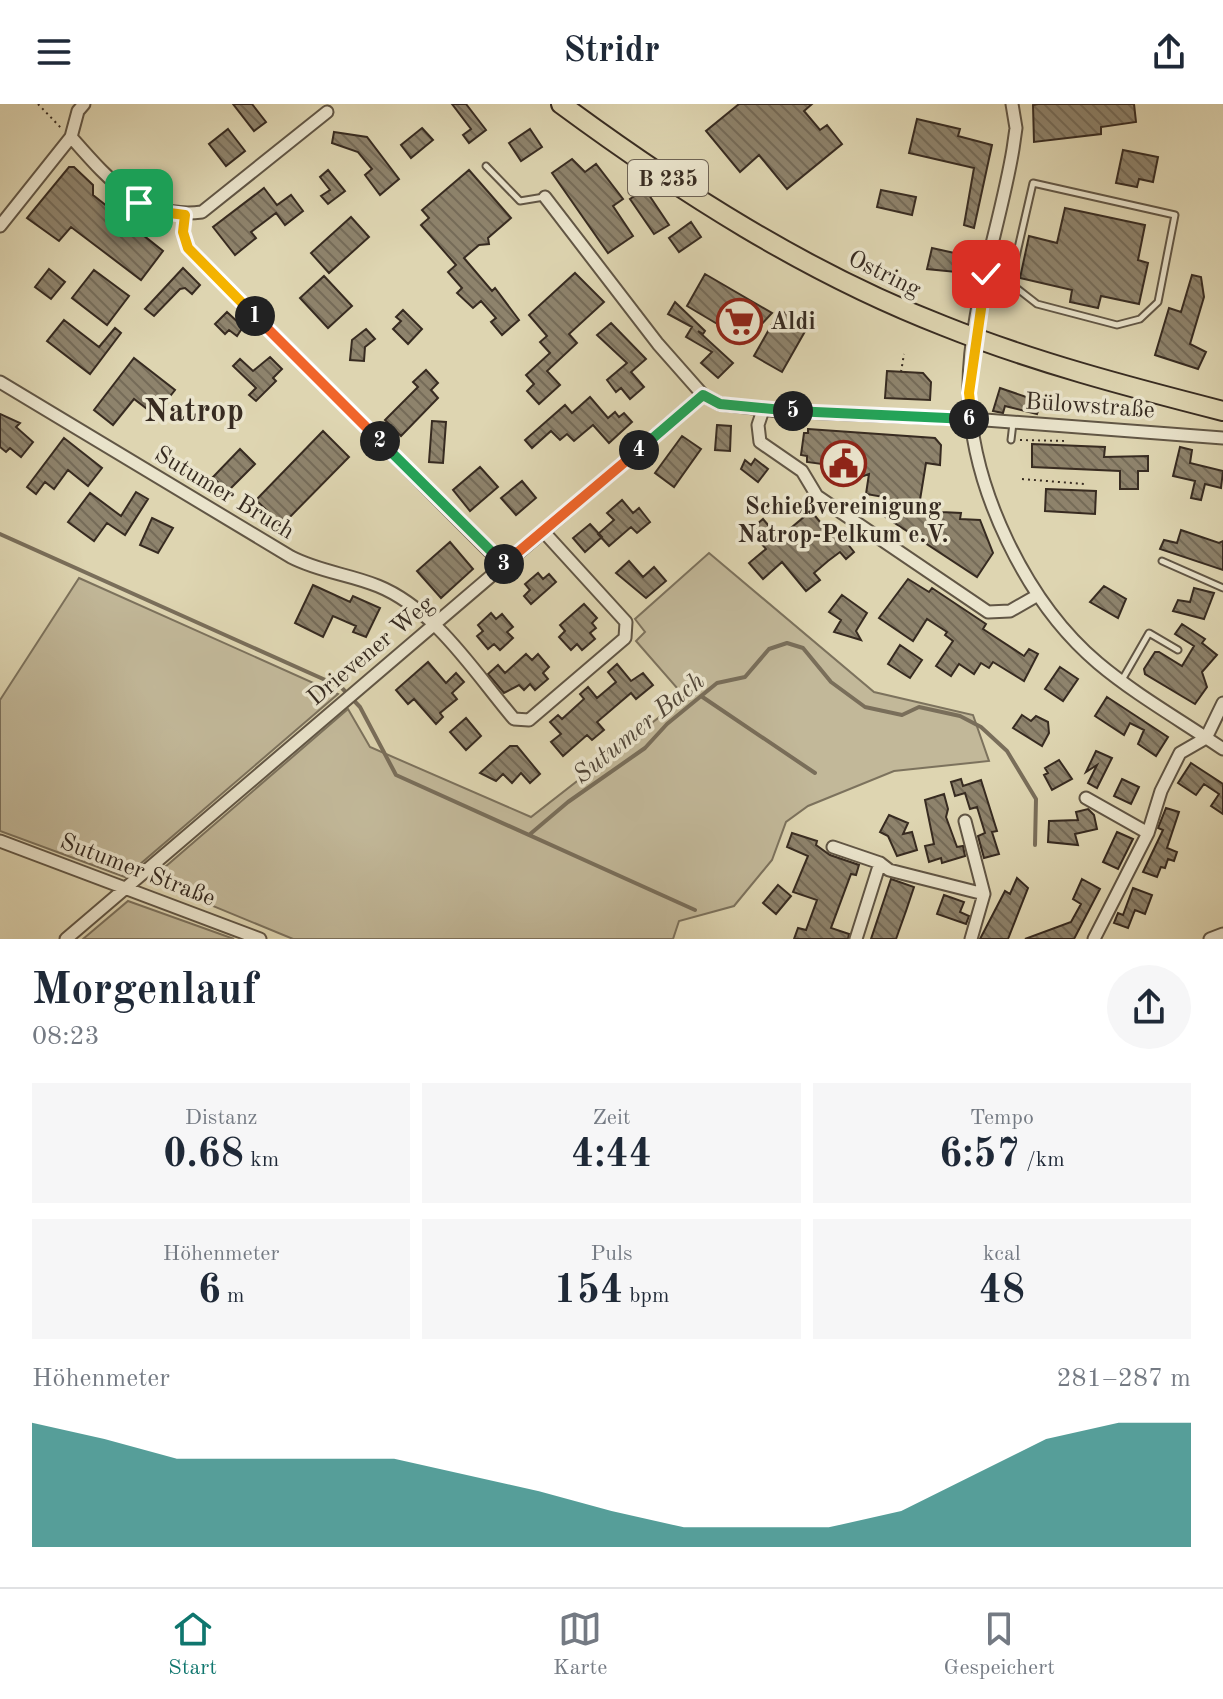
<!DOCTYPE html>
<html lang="de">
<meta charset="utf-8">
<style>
body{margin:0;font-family:"Old Standard TT",serif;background:#f6f6f7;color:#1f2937;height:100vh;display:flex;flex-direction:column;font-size:30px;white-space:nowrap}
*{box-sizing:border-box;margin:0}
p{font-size:26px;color:#747a83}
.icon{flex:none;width:44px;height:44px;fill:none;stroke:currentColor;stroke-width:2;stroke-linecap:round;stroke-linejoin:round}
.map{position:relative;height:835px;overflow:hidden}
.side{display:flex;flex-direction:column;background:#fff;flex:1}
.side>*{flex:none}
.pin{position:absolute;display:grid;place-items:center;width:68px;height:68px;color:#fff;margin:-34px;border-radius:16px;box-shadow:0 4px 12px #0006}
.km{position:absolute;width:40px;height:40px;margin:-20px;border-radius:50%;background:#222;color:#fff;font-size:22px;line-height:40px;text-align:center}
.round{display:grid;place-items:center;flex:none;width:84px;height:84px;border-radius:42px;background:#f6f6f7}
.overview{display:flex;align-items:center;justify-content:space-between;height:136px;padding:0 32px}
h1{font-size:44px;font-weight:800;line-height:60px}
.figures{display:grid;grid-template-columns:repeat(3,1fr);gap:12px;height:136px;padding:8px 32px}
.figures div{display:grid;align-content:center;border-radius:0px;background:#f6f6f7;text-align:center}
.figures b{font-size:40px;font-weight:800}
.figures small{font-size:22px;font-weight:400}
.figures p{font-size:22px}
.chart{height:224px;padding:16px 32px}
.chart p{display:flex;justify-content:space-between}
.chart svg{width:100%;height:144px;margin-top:8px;fill:#0f766e;opacity:.7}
header{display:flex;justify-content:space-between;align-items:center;height:104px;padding:0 32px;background:#fff;font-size:36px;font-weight:800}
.tabs{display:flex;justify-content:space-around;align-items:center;height:112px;border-top:2px solid #e0e1e3;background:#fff;font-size:22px;color:#747a83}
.tabs a{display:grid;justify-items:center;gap:4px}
.tabs .active{color:#0f766e}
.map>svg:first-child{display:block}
.green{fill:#c2b899;stroke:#7c725d;stroke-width:2}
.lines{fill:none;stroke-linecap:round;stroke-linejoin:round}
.stream{stroke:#796e5a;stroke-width:4}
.building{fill:url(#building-back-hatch);stroke:#372b21;stroke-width:2}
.lane-casing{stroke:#615645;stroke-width:9}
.street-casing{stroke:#615645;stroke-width:15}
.primary-casing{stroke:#372b21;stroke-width:22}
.path{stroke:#372b21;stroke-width:2;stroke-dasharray:2 4;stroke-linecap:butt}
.lane{stroke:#eae4cc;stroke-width:5}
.street{stroke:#eae4cc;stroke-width:11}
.primary{stroke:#ded5b1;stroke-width:18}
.split-1-casing{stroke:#fff;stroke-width:16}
.split-2-casing{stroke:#fff;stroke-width:16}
.split-3-casing{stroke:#fff;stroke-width:16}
.split-4-casing{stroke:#fff;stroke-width:16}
.split-5-casing{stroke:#fff;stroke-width:16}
.split-6-casing{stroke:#fff;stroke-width:16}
.split-7-casing{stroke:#fff;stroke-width:16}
.split-1{stroke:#f5b400;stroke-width:10}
.split-2{stroke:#f0652b;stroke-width:10}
.split-3{stroke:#22a559;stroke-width:10}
.split-4{stroke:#f0652b;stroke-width:10}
.split-5{stroke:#22a559;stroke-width:10}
.split-6{stroke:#22a559;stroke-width:10}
.split-7{stroke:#f5b400;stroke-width:10}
.labels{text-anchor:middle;stroke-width:7;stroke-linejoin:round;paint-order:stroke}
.shield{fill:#eae4cc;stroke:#6d6254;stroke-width:2}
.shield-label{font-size:22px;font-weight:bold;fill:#372b21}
.street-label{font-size:24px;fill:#372b21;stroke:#eae4cc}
.poi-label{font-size:24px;font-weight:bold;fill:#372b21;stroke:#eae4cc;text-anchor:start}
.water-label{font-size:26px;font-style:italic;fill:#524739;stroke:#eae4cc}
.district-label{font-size:32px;font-weight:bold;fill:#372b21;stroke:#eae4cc}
</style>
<header><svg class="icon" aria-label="menu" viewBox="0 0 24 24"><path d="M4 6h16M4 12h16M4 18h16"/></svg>Stridr<svg class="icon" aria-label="share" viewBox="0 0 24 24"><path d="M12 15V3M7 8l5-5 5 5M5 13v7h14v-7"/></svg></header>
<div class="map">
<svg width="1223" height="835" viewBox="0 0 1223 835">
<defs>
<pattern id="building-back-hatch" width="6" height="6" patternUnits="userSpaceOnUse" patternTransform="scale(2)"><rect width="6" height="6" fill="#8e836c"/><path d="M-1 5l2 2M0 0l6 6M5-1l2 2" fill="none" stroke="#756b58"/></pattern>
</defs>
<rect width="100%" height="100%" fill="#ded5b1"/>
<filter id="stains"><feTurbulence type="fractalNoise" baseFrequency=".0025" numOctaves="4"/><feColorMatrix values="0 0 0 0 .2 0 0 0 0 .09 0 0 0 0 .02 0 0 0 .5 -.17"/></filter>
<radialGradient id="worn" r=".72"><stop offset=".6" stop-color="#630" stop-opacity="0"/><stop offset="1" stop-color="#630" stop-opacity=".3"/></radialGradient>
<path class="green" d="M709,449L874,588L973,611L989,657L894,667L808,702L786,718L772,756L734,802L679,817L673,835H293L150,776L348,605L370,643L531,713L685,593L636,537L645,528L635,515Z
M79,474L338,590L125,773L0,727V596Z
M128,797L234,835H83Z"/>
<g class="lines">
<path class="stream" d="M0,430L341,583L360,603L396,671L695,806
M701,592L815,669
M529,731L568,698L645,644L667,620L717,579L745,573L769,545L787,539L803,544L831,578L865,603L902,611L919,603L960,612L981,623L1007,647L1036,695L1035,741"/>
</g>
<path class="building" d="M233,0H252L266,18L254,27Z
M452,0H466L486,26L469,39L463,31L471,25Z
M739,0H812L804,7L820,26L827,21L842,40L787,85L759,51L740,68L706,27Z
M1038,0H1134L1136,18L1101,23V30L1034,38L1033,1Z
M917,15L960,25L958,32L992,41L974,124L964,121L974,64L909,49Z
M422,24L433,36L411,54L401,41Z
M228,25L245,47L226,62L209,40Z
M530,25L542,43L521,57L509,39Z
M334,28L367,33L399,75L380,91L365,71L372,65L358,48L332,39Z
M1123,46L1158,53L1153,78L1139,75L1137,83L1116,79Z
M572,55L585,68L596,60L623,95L613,102L633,132L608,149L552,69Z
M69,63H74L93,81V91L163,147L141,176L71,123L59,137L27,114Z
M328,66L345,87L328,100L321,92L330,86L320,73Z
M469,66L511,114L488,134L489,140L479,141L464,154L492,187L495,184L519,216L502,231L491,218L496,214L481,197L473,204L457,189L462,184L448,168L456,161L421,121L429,114L422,106Z
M264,84L277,101L291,91L303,107L285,121L276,109L251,128L256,134L235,151L213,123Z
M645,85L669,121L654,130L630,95Z
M881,86L916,93L912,111L877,103Z
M1065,104L1145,121L1138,156L1148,159L1139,200L1101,192L1098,204L1070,198L1072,186L1020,174L1029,132L1057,139Z
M351,113L369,133L329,169L311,149Z
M691,118L701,133L679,148L669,134Z
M932,144L959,150L956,168L927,165Z
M183,164L200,181L192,190L185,184L180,185L154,212L145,205Z
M49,165L65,178L51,195L35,183Z
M94,166L129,192L107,221L72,194Z
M575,169L604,198L569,230L577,239L547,267L560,281L539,300L527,287L534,280L526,271L550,249L540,238L547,232L529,211Z
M705,170L772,209L746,237L687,202Z
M1192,171L1201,173L1204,193L1190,240L1206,248L1198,265L1155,251L1169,204L1181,208Z
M324,172L352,202L328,224L300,194Z
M675,198L705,227L703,230L698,227L733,259L718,274L701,259L712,248L686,233L692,223L668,210Z
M403,206L422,225L408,240L393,225L401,217L396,213Z
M780,206L808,222L782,268L754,252Z
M227,208L243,223L237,232L229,226L225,230L215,220Z
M64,216L99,243L115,224L121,229L90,270L47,237Z
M611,219L646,255L631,268L644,283L630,295L621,284L616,288L607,276L627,259L597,231Z
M366,225L375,235L365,243L364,257L350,256L352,236Z
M270,253L282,265L273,274L276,277L256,297L249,291L256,284L233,262L240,255L253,267Z
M134,254L175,286L155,311L134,295L113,321L94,306Z
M426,266L438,279L431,286L438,294L401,332L385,316L418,283L413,278Z
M887,267L923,269L931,278L930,296L885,294Z
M1000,284L1041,298L1037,310L1005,302L1003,309L993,307Z
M590,293L608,314L615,308L619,313L624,309L632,318L609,339L593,321L574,337L567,330L560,336L551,327L532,344L525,336L565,301L572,309Z
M0,310L20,319L16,323L33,338L21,353L10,344L6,348L0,343Z
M432,317L446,318L443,359L429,358Z
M717,321L731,322L730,347L715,346Z
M808,325L935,334L941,341L940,361L926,359L919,402L941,408L961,409L960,415L980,416L993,449L977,473L881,410L884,393L866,390L869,370L847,378L842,375L844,363L807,358V352L801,351L804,329H808Z
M323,327L349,353L282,421L256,396Z
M682,332L701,345L674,383L655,369Z
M64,334L102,364L88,382L68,366L54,385L45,378L36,390L27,383Z
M1032,340L1105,343L1104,353L1148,352V367H1138V385H1120V367L1032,363Z
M1180,343L1192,346L1190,359L1223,367L1221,384L1205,380L1201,396L1191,394L1195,377L1173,372Z
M240,345L255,360L227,388L213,373Z
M755,355L768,365L758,378L741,365L745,356L751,361Z
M480,363L498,383L470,407L453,386Z
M522,377L536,394L516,411L501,394Z
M1046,385L1096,387L1095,410L1045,407Z
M136,388L148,395L125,431L107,419L94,437L68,418L90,389L121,412Z
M622,396L633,409L639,404L650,418L637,429L631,423L609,442L598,430L614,416L607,409Z
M811,407L829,429L835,424L854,448L846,455L840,448L828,457L814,469L820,476L806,487L782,458L763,475L749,459L766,445L750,426L763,415L779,434Z
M152,414L173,424L158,449L140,441Z
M590,420L602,433L585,448L573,434Z
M1181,426L1219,439L1223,437V466L1160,445L1164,436L1177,439Z
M450,438L473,465L441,494L417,467Z
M629,457L643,473L654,463L666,477L646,494L616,469Z
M538,469L543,475L549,470L556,478L531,500L524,492L530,486L525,480Z
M908,475L929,488L932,484L986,520L983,525L1024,552L1029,545L1038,550L1024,577L993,558L989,564L981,559L974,570L959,560L951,572L936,562L953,537L945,531L947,528L927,515L913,537L879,514Z
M313,481L350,498L353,492L380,504L366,533L353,528L356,522L333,512L323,533L295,519Z
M1104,482L1126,495L1118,514L1090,498Z
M1194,484L1214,489L1204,515L1173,507L1178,496L1190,498Z
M842,491L867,509L856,527L861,536L834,528L841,516L829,508Z
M584,500L597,514L592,519L596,524L590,529L595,535L582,546L577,540L571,546L559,533L565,527L560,521Z
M491,509L496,515L502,510L513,523L507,528L513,534L500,546L494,540L488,545L477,532L483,527L478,521Z
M1182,520L1205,535L1202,539L1217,551L1202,568L1207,583L1195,600L1145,570L1144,565L1155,548H1159L1182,562L1194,542L1175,530Z
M900,541L922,556L910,574L888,560Z
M526,550L532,556L538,550L549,563L543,569L548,575L535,586L530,580L524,586L519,581L504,589L488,570L498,561L505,569Z
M428,558L446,579L456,569L464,578L452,589L457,595L440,609L443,613L436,620L414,595L408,600L396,586Z
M617,560L631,577L643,569L653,581L636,595L631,589L597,618L604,626L592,636L587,631L563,652L551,638L561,630L550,618L558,611L562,615L584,595L580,590L588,583L597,594L616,578L608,568Z
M1060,563L1078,575L1063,597L1045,585Z
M1107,593L1168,633L1156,652L1138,640L1144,626L1130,619L1124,631L1095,612Z
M1022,611L1031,617L1036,612L1048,618L1049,629L1042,642L1013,624Z
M466,614L481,632L466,646L450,628Z
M510,642H517L540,670L530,679L521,669L512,679L503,670L496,677L480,669Z
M1096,647L1112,654L1097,684L1088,679L1097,661L1086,668Z
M1059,656L1072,675L1052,686L1044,671L1048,669L1045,664Z
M1191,659L1223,680V710L1211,702L1219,690L1204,680L1196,691L1178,679Z
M961,675L963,682L981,676L997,727L992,728L999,750L984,754L978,732L985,729L977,703L970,705L965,689L955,692L951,678Z
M1122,675L1139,683L1131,700L1114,692Z
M944,690L948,705L946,713L957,743L963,742L965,752L942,759L941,754L929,758L925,742L934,740L925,696Z
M1166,704L1179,708L1167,744L1177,748L1174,757L1168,755L1165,764L1161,763L1157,773L1143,768L1163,726L1158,724Z
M1088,705L1094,711L1097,725L1075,730L1078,741L1048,738L1049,717L1078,716L1076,708Z
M889,711L908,719L903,730L912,728L917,746L897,752L888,732L880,728Z
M1117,728L1133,735L1118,765L1103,758Z
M792,729L817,737L816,741L830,751L859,761L856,771L851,770L831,824L849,830L848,835H794L798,824L806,826L817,796L793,788L808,752L787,743Z
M1017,774L1028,784L1008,835H980L1005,787L1010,790Z
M891,775L914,783L906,807L896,835H871Z
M1082,775L1100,785L1074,835H1025L1071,818L1081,800L1073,795Z
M778,781L791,792L776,810L763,799Z
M1133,784L1152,791L1145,810L1135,806L1128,824L1114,819L1118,809L1123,811Z
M944,791L964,798L960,808L969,812L966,820L937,810Z"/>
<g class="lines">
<defs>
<path id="lane" d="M486,62L520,97L544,93
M987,171L1010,179L1033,79L1175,111L1158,198L1140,215L1117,221L1037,200L1010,179
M1011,336L1013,319
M1162,457L1223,484
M1122,576L1149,529L1178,546"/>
<path id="street" d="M1012,0L1016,24L1013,45C1000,124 967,211 969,291C972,385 1026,498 1098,559C1136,591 1182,617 1223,645
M71,33C108,75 142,116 202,108L327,8
M545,93L658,240L703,291L720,300L778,307L972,315L1223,334
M0,122L71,33L78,7L84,0
M188,144L503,461
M0,278L291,453C320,468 349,470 378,482C435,505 475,569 514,615L529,616L625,534L626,518L543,427
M763,306L758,321L760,338L802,367L817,392L988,508L1010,507L1038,491
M1086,694L1148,729
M965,717L984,790
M0,737L260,835
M833,743L880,759
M66,835L703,291
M856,835L880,759L889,766L984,790L971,835
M1094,835L1148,729L1161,687L1180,649L1206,634L1223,599
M1210,835L1223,830"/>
<path id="primary" d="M561,0C679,87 807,169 944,222C1034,258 1129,283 1223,307"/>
</defs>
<use href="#lane" class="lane-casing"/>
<use href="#street" class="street-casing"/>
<use href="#primary" class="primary-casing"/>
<path class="path" d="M38,0L62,25
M901,268L904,250
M1020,336L1068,337
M1022,375L1084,380"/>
<use href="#lane" class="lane"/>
<use href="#street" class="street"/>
<use href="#primary" class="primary"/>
</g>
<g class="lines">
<defs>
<path id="split-1" d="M139,99L162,108L185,111L183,128L188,144L255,212"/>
<path id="split-2" d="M255,212L380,337"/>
<path id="split-3" d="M380,337L504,460"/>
<path id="split-4" d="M504,460L639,346"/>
<path id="split-5" d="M639,346L703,291L720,300L793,307"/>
<path id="split-6" d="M793,307L969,315"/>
<path id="split-7" d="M969,315H972L969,289L986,170"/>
</defs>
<use href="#split-1" class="split-1-casing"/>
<use href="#split-2" class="split-2-casing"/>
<use href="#split-3" class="split-3-casing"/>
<use href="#split-4" class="split-4-casing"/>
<use href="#split-5" class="split-5-casing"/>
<use href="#split-6" class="split-6-casing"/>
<use href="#split-7" class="split-7-casing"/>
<use href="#split-1" class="split-1"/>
<use href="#split-2" class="split-2"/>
<use href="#split-3" class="split-3"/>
<use href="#split-4" class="split-4"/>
<use href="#split-5" class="split-5"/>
<use href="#split-6" class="split-6"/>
<use href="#split-7" class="split-7"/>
</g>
<defs>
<symbol id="supermarket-ring" viewBox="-11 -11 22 22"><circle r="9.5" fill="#eae4cc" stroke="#8f2418" stroke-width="1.5"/><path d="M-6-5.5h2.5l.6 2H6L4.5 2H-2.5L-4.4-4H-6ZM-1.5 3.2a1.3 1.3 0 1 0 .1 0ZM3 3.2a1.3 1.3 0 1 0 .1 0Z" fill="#8f2418"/></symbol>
<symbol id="civic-ring" viewBox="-11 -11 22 22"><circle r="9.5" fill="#eae4cc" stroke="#8f2418" stroke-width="1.5"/><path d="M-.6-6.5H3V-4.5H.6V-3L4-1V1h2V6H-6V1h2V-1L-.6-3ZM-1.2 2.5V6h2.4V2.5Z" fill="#8f2418"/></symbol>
</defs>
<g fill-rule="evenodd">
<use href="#supermarket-ring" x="714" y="192" width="51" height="51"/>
<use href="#civic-ring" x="818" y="334" width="51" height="51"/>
</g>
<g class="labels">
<rect class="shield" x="628" y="56" width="80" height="36" rx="6"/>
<g class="shield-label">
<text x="668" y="82">B 235</text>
</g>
<g class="street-label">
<text transform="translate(885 169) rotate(26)" y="8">Ostring</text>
<text transform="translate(1090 301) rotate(4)" y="8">Bülowstraße</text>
<text transform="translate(225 388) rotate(31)" y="8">Sutumer Bruch</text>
<text transform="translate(370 546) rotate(-40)" y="8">Drievener Weg</text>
<text transform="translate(138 765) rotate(21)" y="8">Sutumer Straße</text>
</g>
<g class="poi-label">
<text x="770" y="225">Aldi</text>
<text x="843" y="410" text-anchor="middle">Schießvereinigung<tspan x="843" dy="28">Natrop-Pelkum e.V.</tspan></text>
</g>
<g class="water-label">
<text transform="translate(638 623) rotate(-39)" y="9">Sutumer Bach</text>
</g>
<g class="district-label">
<text x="194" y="317">Natrop</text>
</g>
</g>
<rect width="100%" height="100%" filter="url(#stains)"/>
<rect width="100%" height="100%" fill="url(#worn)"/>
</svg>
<div class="pin" style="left:139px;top:99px;background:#1e9e55"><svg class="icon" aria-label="arrive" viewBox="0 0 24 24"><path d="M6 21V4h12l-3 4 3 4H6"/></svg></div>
<div class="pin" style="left:986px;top:170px;background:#d93025"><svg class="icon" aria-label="check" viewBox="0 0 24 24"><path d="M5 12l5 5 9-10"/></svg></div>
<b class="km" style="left:255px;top:212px">1</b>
<b class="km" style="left:380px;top:337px">2</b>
<b class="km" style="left:504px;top:460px">3</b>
<b class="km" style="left:639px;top:346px">4</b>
<b class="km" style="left:793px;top:307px">5</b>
<b class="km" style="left:969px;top:315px">6</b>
</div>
<section class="side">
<div class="overview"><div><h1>Morgenlauf</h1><p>08:23</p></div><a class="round"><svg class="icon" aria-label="share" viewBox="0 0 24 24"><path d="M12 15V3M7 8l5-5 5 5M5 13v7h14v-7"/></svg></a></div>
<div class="figures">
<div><p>Distanz</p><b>0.68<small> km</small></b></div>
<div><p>Zeit</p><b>4:44</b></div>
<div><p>Tempo</p><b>6:57<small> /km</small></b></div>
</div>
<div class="figures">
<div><p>Höhenmeter</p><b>6<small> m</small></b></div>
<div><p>Puls</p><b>154<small> bpm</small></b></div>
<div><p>kcal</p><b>48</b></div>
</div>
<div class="chart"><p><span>Höhenmeter</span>281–287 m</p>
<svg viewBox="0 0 160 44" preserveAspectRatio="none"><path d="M0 44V6L10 11L20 17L30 17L40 17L50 17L60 22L70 27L80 33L90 38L100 38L110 38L120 33L130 22L140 11L150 6L160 6V44z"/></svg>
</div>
</section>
<nav class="tabs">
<a class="active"><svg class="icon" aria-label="home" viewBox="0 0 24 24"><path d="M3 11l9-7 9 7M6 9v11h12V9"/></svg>Start</a>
<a><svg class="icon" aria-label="map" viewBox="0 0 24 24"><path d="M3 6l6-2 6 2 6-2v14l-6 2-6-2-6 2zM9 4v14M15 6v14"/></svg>Karte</a>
<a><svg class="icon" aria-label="saved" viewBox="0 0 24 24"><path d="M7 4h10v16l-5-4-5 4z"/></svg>Gespeichert</a>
</nav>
